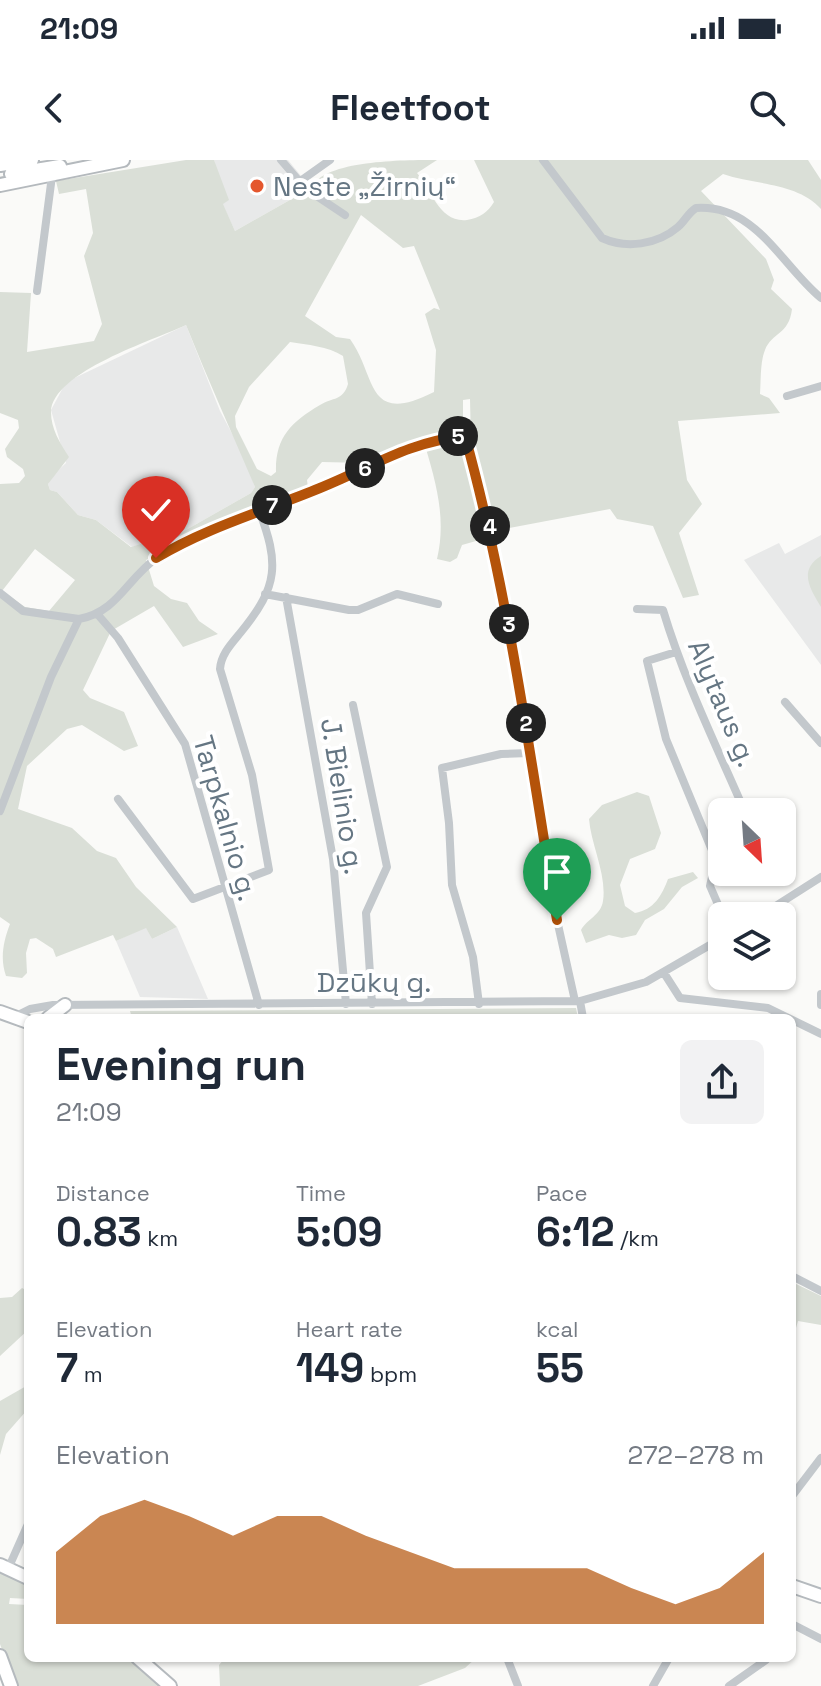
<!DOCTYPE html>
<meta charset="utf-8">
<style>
body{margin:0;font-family:"Space Grotesk",sans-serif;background:#f2f2f3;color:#1f2937;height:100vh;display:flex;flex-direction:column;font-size:30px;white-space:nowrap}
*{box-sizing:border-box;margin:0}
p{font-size:26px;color:#747a83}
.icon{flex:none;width:44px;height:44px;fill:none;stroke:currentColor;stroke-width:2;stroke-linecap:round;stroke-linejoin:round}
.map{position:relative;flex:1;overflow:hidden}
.panel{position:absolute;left:24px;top:854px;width:772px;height:648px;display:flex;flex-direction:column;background:#fff;border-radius:12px;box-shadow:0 2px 6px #0004}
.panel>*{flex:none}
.needle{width:52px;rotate:155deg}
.buttons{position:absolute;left:708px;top:638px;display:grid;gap:16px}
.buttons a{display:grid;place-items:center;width:88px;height:88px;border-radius:12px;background:#fff;box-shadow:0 2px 6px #0004;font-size:40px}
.pin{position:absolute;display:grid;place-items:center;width:68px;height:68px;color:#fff;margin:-82px -34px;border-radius:50% 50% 50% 0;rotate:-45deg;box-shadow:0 0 8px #0007}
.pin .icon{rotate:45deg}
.km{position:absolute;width:40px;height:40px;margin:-20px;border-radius:50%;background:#222;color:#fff;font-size:22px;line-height:40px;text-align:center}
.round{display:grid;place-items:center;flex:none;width:84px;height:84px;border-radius:12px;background:#f2f2f3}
.headline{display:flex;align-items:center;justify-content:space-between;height:136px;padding:0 32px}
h1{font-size:44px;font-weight:700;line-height:60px}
.stats{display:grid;grid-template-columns:repeat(3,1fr);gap:12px;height:136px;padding:8px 32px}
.stats div{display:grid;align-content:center}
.stats b{font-size:40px;font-weight:700}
.stats small{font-size:22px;font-weight:400}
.stats p{font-size:22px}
.chart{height:224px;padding:16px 32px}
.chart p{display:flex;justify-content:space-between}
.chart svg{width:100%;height:144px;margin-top:8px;fill:#b45309;opacity:.7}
.status{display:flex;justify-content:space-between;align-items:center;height:56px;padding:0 40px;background:#fff;direction:ltr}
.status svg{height:22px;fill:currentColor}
header{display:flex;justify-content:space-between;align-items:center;height:104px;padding:0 32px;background:#fff;font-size:36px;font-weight:700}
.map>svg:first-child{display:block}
.built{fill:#e8e9e9}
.green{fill:#dadfd7;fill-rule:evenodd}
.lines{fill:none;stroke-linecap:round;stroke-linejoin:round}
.primary-casing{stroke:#b5babe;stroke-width:16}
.trunk-casing{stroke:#b4b9bd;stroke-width:16}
.minor{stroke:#c3c8cc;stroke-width:8}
.primary{stroke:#fff;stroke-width:12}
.trunk{stroke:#fff;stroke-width:12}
.route-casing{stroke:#fff;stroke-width:16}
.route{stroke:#b45309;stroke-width:10}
.poi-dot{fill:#e4572e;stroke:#fff;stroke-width:3}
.labels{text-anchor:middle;stroke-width:8;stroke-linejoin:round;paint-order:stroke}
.poi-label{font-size:28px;fill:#657683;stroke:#fff;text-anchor:start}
.street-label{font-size:28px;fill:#657683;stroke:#fff}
</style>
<div class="status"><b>21:09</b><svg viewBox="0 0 49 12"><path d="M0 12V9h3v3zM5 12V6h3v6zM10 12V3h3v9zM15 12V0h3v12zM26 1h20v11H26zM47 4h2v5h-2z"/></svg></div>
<header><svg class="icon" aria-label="back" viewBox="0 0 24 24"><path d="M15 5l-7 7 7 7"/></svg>Fleetfoot<svg class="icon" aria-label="search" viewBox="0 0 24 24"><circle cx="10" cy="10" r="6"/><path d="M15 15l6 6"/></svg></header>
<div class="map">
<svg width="821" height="1526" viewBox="0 0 821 1526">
<rect width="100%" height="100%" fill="#fafaf8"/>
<path class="built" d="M214,0H288L311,28L235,71L222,43Z
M186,165L220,251L244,296L255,327L251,333L170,379L159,378L132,387L96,360L78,355L57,332L50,330L48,324L52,316L66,303L51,250L66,222Z
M821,375V505L744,400L779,383L785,394Z
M146,767L152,779L177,767L208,839L140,837L116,781Z"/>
<path class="green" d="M186,0H214L229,40L223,44L235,71L311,28C324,0 403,0 437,0L417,13C432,30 439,63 467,60C480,58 488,52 494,42L474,0H808L821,20V49C797,22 754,25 723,14L701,31L766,99L774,120L771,129L792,149C789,175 772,172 765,190C760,202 761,221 760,234L769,238L780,253L678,261L687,320L702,344L679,373L699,435L683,438L653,366L617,359L610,349L494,371L471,283L470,239L463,240V281L489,372L476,381L462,385L457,398L450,402L437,399C447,357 435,319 423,279L365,303L322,302L307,320L308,328L248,349L146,400L154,426L171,439L187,443L199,461L218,474L183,487L154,446L111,471L83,530L90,538L124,552L138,586L124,591L82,565L67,569L27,606L18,649L72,668L97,691L116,698L136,727L177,767L152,779L146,768L116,781L113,775L56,797L53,789L36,778L30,779L26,793L27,813L22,818L6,816C0,799 3,782 10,764L0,757V324L19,323L25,316L23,309L7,297L5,289L19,268L18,260L0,253V132L31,133L27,192L94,181L102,164L84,96L93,73L86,29L59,34L56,21ZM361,55L403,88L414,86L440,150L434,148L425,154L436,190L434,232C365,267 377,216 350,179L336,177L305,156ZM186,165C208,220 232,273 255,327L251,333L170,379L159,378L131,387L96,360L78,355L57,332L50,330L48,324L69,297C60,283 51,269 51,252C52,212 154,180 186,165ZM290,182C307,185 328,186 343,196L348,224C343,241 333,237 320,245C291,262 275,278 276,312L271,316L257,309L236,267L235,256L249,227ZM35,389L75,420L49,451L25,447L2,431Z
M821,396V447C810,429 798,410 821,396Z
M637,632L649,636L661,673L655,689L630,699L620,725L625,746L635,753C654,750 662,735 668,719L693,712L698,718L682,727L664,749L645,760L636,775L622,778L609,775L586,783L581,770C587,759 601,755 603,741C607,715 591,685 589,659L602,645Z
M576,848L578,858H132L130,851Z
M792,1122L821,1136V1165L798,1161L792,1182Z
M22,1128L28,1131V1170L0,1196V1138L12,1137Z
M28,1225V1249L6,1274L0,1295V1241Z
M0,1413L28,1426V1439L10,1438L9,1444L28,1445V1498H130L161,1526H15L0,1484Z
M225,1498H476L465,1508L418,1526H220L219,1505Z"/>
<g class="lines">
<defs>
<path id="primary" d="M0,852L28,862
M48,858L65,845
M0,1405L28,1418
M792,1426L821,1436
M0,1496L11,1526
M138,1498L170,1526"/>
<path id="trunk" d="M0,5L32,0
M11,14L60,6
M0,25L123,0"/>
</defs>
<use href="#primary" class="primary-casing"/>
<use href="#trunk" class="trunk-casing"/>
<path class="minor" d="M281,0L306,29L345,55
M543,0L602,78C626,89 657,85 678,67C685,61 688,53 696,48C756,44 781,105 821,138
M299,22L330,0
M37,131L52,16
M787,236L821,226
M0,433L23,451L79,459
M265,434L349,450H358L397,434L438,444
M286,437L333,699L346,844
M637,449L663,450C684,520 716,585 745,652
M99,456L118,478L185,584L259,845
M676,492L647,501L666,579L716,700L710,726L723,756
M785,542L821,583
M353,545L387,707L366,753L372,844
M118,639L193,739L269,710L252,615L220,509C221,494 232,483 241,472C279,426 279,403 259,350
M0,651L51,517L79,459C118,452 127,418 158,397C206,365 264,351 316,330C369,309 406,282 465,276L492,374L518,507L557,760L575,841
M760,756L821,717
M664,813L680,838L768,848L821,874
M821,834V845
M580,841L583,858
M479,844L473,797L452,725L449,663L442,608L501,594L529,593
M14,857L30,849L53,845L580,841L646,822L722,778
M792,1116L821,1131
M792,1336L821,1298
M8,1409L28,1364
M792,1464L821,1479
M507,1498L518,1526
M653,1526L669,1498
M729,1526L766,1500"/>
<use href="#primary" class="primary"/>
<use href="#trunk" class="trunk"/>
</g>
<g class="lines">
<defs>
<path id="route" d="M156,398C206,368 261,352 315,330C369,309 406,282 465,276C509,435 530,598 557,760"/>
</defs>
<use href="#route" class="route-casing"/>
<use href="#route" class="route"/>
</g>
<circle class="poi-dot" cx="257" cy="26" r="8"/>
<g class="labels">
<g class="poi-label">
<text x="273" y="36">Neste „Žirnių“</text>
</g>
<g class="street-label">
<text transform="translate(723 543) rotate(67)" y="10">Alytaus g.</text>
<text transform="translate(343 636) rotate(81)" y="10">J. Bielinio g.</text>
<text transform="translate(226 658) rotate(74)" y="10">Tarpkalnio g.</text>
<text x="374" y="832">Dzūkų g.</text>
</g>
</g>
</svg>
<div class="buttons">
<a><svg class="needle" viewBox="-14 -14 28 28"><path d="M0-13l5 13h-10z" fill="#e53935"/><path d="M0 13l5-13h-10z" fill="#747a83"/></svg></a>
<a><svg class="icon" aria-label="layers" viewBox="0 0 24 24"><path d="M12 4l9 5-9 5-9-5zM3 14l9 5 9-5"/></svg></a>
</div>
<div class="pin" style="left:557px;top:760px;background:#1e9e55"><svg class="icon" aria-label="arrive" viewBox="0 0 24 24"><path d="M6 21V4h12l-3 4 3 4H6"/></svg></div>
<div class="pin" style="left:156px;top:398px;background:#d93025"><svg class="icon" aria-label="check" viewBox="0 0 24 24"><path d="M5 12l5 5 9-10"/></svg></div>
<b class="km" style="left:526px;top:563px">2</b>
<b class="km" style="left:509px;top:464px">3</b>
<b class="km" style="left:490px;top:366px">4</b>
<b class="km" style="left:458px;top:276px">5</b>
<b class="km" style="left:365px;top:308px">6</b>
<b class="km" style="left:272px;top:345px">7</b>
<section class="panel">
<div class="headline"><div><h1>Evening run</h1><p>21:09</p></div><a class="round"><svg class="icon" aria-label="share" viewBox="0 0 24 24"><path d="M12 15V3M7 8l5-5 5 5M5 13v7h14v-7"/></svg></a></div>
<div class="stats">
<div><p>Distance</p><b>0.83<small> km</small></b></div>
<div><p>Time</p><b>5:09</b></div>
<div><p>Pace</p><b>6:12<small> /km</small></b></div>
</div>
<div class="stats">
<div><p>Elevation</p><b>7<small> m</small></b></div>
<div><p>Heart rate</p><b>149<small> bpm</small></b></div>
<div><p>kcal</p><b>55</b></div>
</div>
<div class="chart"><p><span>Elevation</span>272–278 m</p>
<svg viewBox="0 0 160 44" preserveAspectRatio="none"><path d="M0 44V22L10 11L20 6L30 11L40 17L50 11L60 11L70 17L80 22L90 27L100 27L110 27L120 27L130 33L140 38L150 33L160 22V44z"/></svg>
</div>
</section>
</div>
